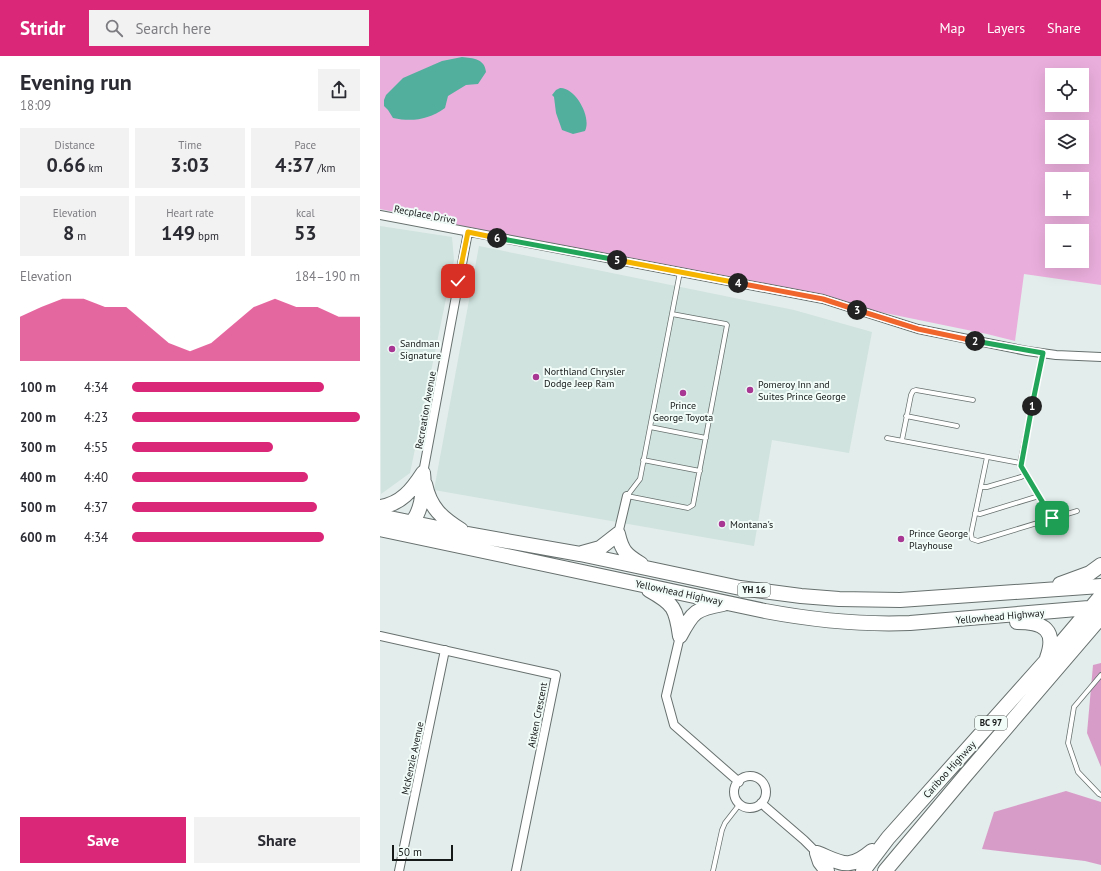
<!DOCTYPE html>
<meta charset="utf-8">
<style>
body{margin:0;font-family:"PT Sans",sans-serif;background:#f2f2f3;color:#2b2b33;height:100vh;display:flex;flex-direction:column;font-size:15px;white-space:nowrap}
*{box-sizing:border-box;margin:0}
p{font-size:13px;color:#7c7c81}
.icon{flex:none;width:22px;height:22px;fill:none;stroke:currentColor;stroke-width:2;stroke-linecap:round;stroke-linejoin:round}
.map{position:relative;flex:1;overflow:hidden}
.drawer{display:flex;flex-direction:column;background:#fff;width:380px}
.drawer>*{flex:none}
.fabs{position:absolute;left:665px;top:12px;display:grid;gap:8px}
.fabs a{display:grid;place-items:center;width:44px;height:44px;border-radius:0px;background:#fff;box-shadow:0 4px 16px #0002;font-size:20px}
.scale{position:absolute;left:12px;bottom:10px;width:61px;box-sizing:border-box;padding-left:4px;border:2px solid #151918;border-top:0;font-size:11px;line-height:14px;white-space:nowrap;color:#151918;-webkit-text-stroke:3px #f1fbf8;paint-order:stroke}
.pin{position:absolute;display:grid;place-items:center;width:34px;height:34px;color:#fff;margin:-17px;border-radius:8px;box-shadow:0 2px 6px #0006}
.km{position:absolute;width:20px;height:20px;margin:-10px;border-radius:50%;background:#222;color:#fff;font-size:11px;line-height:20px;text-align:center}
.round{display:grid;place-items:center;flex:none;width:42px;height:42px;border-radius:0px;background:#f2f2f3}
.headline{display:flex;align-items:center;justify-content:space-between;height:68px;padding:0 20px}
h1{font-size:22px;font-weight:700;line-height:30px}
.stats{display:grid;grid-template-columns:repeat(3,1fr);gap:6px;height:68px;padding:4px 20px}
.stats div{display:grid;align-content:center;border-radius:0px;background:#f2f2f3;text-align:center}
.stats b{font-size:20px;font-weight:700}
.stats small{font-size:11px;font-weight:400}
.stats p{font-size:11px}
.chart{height:112px;padding:8px 20px}
.chart p{display:flex;justify-content:space-between}
.chart svg{width:100%;height:72px;margin-top:4px;fill:#db2777;opacity:.7}
.button{display:flex;gap:8px;margin-top:auto;padding:8px 20px}
.button a{flex:1;height:46px;border-radius:0px;background:#db2777;color:#fff;font-size:16px;font-weight:700;line-height:46px;text-align:center}
.button a+a{background:#f2f2f3;color:#2b2b33}
ul{padding:0 20px;list-style:none;font-size:13px}
li{display:grid;grid-template-columns:64px 48px 1fr;align-items:center;height:30px}
li i{height:10px;border-radius:5px;background:#db2777}
header{display:flex;align-items:center;gap:24px;box-sizing:border-box;height:56px;padding:0 20px;background:#db2777;color:#fff}
header strong{font-size:19px}
nav{display:flex;gap:22px;margin-inline-start:auto;font-size:14px}
.search{width:280px;height:36px;background:#f2f2f3;display:flex;align-items:center;gap:10px;box-sizing:border-box;padding:0 14px;border-radius:0px;color:#7c7c81;font-size:15px}
main{display:flex;flex:1;min-height:0}
.map>svg:first-child{display:block}
.built{fill:#d0e3de}
.green{fill:#eaaedc;fill-rule:evenodd}
.forest{fill:#d89cc9}
.water{fill:#52af9e}
.lines{fill:none;stroke-linecap:round;stroke-linejoin:round}
.service-casing{stroke:#67706e;stroke-width:5.5}
.minor-casing{stroke:#67706e;stroke-width:10}
.trunk-casing{stroke:#67706e;stroke-width:16}
.service{stroke:#fff;stroke-width:4}
.minor{stroke:#fff;stroke-width:8}
.trunk{stroke:#fff;stroke-width:14}
.split-1-casing{stroke:#fff;stroke-width:8}
.split-2-casing{stroke:#fff;stroke-width:8}
.split-3-casing{stroke:#fff;stroke-width:8}
.split-4-casing{stroke:#fff;stroke-width:8}
.split-5-casing{stroke:#fff;stroke-width:8}
.split-6-casing{stroke:#fff;stroke-width:8}
.split-7-casing{stroke:#fff;stroke-width:8}
.split-1{stroke:#22a559;stroke-width:5}
.split-2{stroke:#22a559;stroke-width:5}
.split-3{stroke:#f0652b;stroke-width:5}
.split-4{stroke:#f0652b;stroke-width:5}
.split-5{stroke:#f5b400;stroke-width:5}
.split-6{stroke:#22a559;stroke-width:5}
.split-7{stroke:#f5b400;stroke-width:5}
.poi-dot{fill:#a83794;stroke:#f1fbf8;stroke-width:1.5}
.labels{text-anchor:middle;stroke-width:4;stroke-linejoin:round;paint-order:stroke}
.shield{fill:#f1fbf8;stroke:#575d5b;stroke-width:1}
.shield-label{font-size:9px;font-weight:bold;fill:#151918}
.street-label{font-size:10px;fill:#151918;stroke:#f1fbf8}
.poi-label{font-size:10px;fill:#151918;stroke:#f1fbf8;text-anchor:start}
</style>
<header>
<strong>Stridr</strong>
<div class="search"><svg class="icon" aria-label="search" viewBox="0 0 24 24"><circle cx="10" cy="10" r="6"/><path d="M15 15l6 6"/></svg>Search here</div>
<nav><a>Map</a><a>Layers</a><a>Share</a></nav>
</header>
<main>
<section class="drawer">
<div class="headline"><div><h1>Evening run</h1><p>18:09</p></div><a class="round"><svg class="icon" aria-label="share" viewBox="0 0 24 24"><path d="M12 15V3M7 8l5-5 5 5M5 13v7h14v-7"/></svg></a></div>
<div class="stats">
<div><p>Distance</p><b>0.66<small> km</small></b></div>
<div><p>Time</p><b>3:03</b></div>
<div><p>Pace</p><b>4:37<small> /km</small></b></div>
</div>
<div class="stats">
<div><p>Elevation</p><b>8<small> m</small></b></div>
<div><p>Heart rate</p><b>149<small> bpm</small></b></div>
<div><p>kcal</p><b>53</b></div>
</div>
<div class="chart"><p><span>Elevation</span>184–190 m</p>
<svg viewBox="0 0 160 44" preserveAspectRatio="none"><path d="M0 44V17L10 11L20 6L30 6L40 11L50 11L60 22L70 33L80 38L90 33L100 22L110 11L120 6L130 11L140 11L150 17L160 17V44z"/></svg>
</div>
<ul>
<li><b>100 m</b>4:34<i style="width:84%"></i></li>
<li><b>200 m</b>4:23<i style="width:100%"></i></li>
<li><b>300 m</b>4:55<i style="width:62%"></i></li>
<li><b>400 m</b>4:40<i style="width:77%"></i></li>
<li><b>500 m</b>4:37<i style="width:81%"></i></li>
<li><b>600 m</b>4:34<i style="width:84%"></i></li>
</ul>
<div class="button"><a>Save</a><a>Share</a></div>
</section>
<div class="map">
<svg width="721" height="815" viewBox="0 0 721 815">
<rect width="100%" height="100%" fill="#e3edeb"/>
<path class="built" d="M0,170L72,181L74,204L30,417L1,438Z
M99,190L414,254L492,276L469,397L392,384L374,490L54,434Z"/>
<path class="green" d="M0,0H721V229L644,218L635,285L607,278L0,153ZM672,19H702V49H672ZM672,71H702V101H672ZM672,123H702V153H672ZM672,175H702V205H672Z"/>
<path class="forest" d="M721,607V711L707,677L713,609Z
M686,735L721,746V809L705,805L602,793L614,756Z"/>
<path class="water" d="M82,1C93,2 105,3 106,16L98,28L86,29L68,40L65,52C48,64 32,66 13,62L8,54L4,50V44L6,39L23,22L62,5Z
M180,32C195,31 212,61 205,75L193,78L182,74L176,57L174,41L172,39L176,34Z"/>
<g class="lines">
<defs>
<path id="service" d="M292,258L346,268L347,269L313,449L308,452L247,440L260,423L300,216
M663,297L640,407L642,413L672,462
M526,360L577,370
M270,371L326,382
M507,382L640,407
M522,384L531,339L533,335L536,334L593,344
M607,401L591,478L592,483L598,485L697,455
M263,404L320,415
M601,431H607L641,421L645,419
M595,457L600,458L659,440
M721,619L694,651L688,687L698,716L719,738L721,739
M333,815L342,774L345,767L359,749"/>
<path id="minor" d="M0,159L443,243L538,273L647,295L676,299L721,301
M43,417L88,176
M238,478L247,440
M0,580L176,619L136,815
M300,580L286,640L294,669L359,726
M354 736a16 16 0 1 1 32 0a16 16 0 1 1-32 0Z
M381,747L424,784L437,797
M19,815L65,594"/>
<path id="trunk" d="M45,428C50,452 62,462 81,474
M0,451C21,448 32,434 43,417
M0,460L87,478L200,498L360,532L421,540L459,543L520,544L721,530
M26,470C41,464 45,432 43,417
M0,473L385,555C433,564 481,569 530,567L721,551
M238,478C242,495 246,499 261,508
M202,497L220,492L238,478
M680,528L710,517L721,509
M269,534C294,548 296,552 300,580
M637,566C664,566 677,574 667,602
M300,580C313,555 316,553 343,548
M437,797C462,807 468,815 492,795
M437,797L440,806L447,815
M483,815L508,782L665,606L721,540
M505,815L584,721L721,561"/>
</defs>
<use href="#service" class="service-casing"/>
<use href="#minor" class="minor-casing"/>
<use href="#trunk" class="trunk-casing"/>
<use href="#service" class="service"/>
<use href="#minor" class="minor"/>
<use href="#trunk" class="trunk"/>
</g>
<g class="lines">
<defs>
<path id="split-1" d="M652,350L641,410L672,462"/>
<path id="split-2" d="M595,285L663,297L652,350"/>
<path id="split-3" d="M477,254L538,273L595,285"/>
<path id="split-4" d="M358,227L443,243L477,254"/>
<path id="split-5" d="M237,204L358,227"/>
<path id="split-6" d="M117,182L237,204"/>
<path id="split-7" d="M78,225L88,176L117,182"/>
</defs>
<use href="#split-1" class="split-1-casing"/>
<use href="#split-2" class="split-2-casing"/>
<use href="#split-3" class="split-3-casing"/>
<use href="#split-4" class="split-4-casing"/>
<use href="#split-5" class="split-5-casing"/>
<use href="#split-6" class="split-6-casing"/>
<use href="#split-7" class="split-7-casing"/>
<use href="#split-1" class="split-1"/>
<use href="#split-2" class="split-2"/>
<use href="#split-3" class="split-3"/>
<use href="#split-4" class="split-4"/>
<use href="#split-5" class="split-5"/>
<use href="#split-6" class="split-6"/>
<use href="#split-7" class="split-7"/>
</g>
<g class="poi-dot">
<circle cx="12" cy="293" r="4"/>
<circle cx="156" cy="321" r="4"/>
<circle cx="370" cy="334" r="4"/>
<circle cx="303" cy="337" r="4"/>
<circle cx="342" cy="468" r="4"/>
<circle cx="521" cy="483" r="4"/>
</g>
<g class="labels">
<g class="shield">
<rect x="358" y="527" width="32" height="14" rx="3"/>
<rect x="595" y="660" width="32" height="14" rx="3"/>
</g>
<g class="shield-label">
<text x="374" y="537">YH 16</text>
<text x="611" y="670">BC 97</text>
</g>
<g class="street-label">
<text transform="translate(45 158) rotate(11)" y="4">Recplace Drive</text>
<text transform="translate(45 354) rotate(-80)" y="4">Recreation Avenue</text>
<text transform="translate(299 536) rotate(12)" y="4">Yellowhead Highway</text>
<text transform="translate(620 560) rotate(-5)" y="4">Yellowhead Highway</text>
<text transform="translate(157 659) rotate(-79)" y="4">Aitken Crescent</text>
<text transform="translate(32 702) rotate(-78)" y="4">McKenzie Avenue</text>
<text transform="translate(569 713) rotate(-48)" y="4">Cariboo Highway</text>
</g>
<g class="poi-label">
<text x="20" y="291">Sandman<tspan x="20" dy="12">Signature</tspan></text>
<text x="164" y="319">Northland Chrysler<tspan x="164" dy="12">Dodge Jeep Ram</tspan></text>
<text x="378" y="332">Pomeroy Inn and<tspan x="378" dy="12">Suites Prince George</tspan></text>
<text x="303" y="353" text-anchor="middle">Prince<tspan x="303" dy="12">George Toyota</tspan></text>
<text x="350" y="472">Montana's</text>
<text x="529" y="481">Prince George<tspan x="529" dy="12">Playhouse</tspan></text>
</g>
</g>
</svg>
<div class="fabs">
<a><svg class="icon" aria-label="locate" viewBox="0 0 24 24"><circle cx="12" cy="12" r="6"/><path d="M12 2v4M12 18v4M2 12h4M18 12h4"/></svg></a>
<a><svg class="icon" aria-label="layers" viewBox="0 0 24 24"><path d="M12 4l9 5-9 5-9-5zM3 14l9 5 9-5"/></svg></a>
<a>+</a>
<a>−</a>
</div>
<div class="scale">50 m</div>
<div class="pin" style="left:672px;top:462px;background:#1e9e55"><svg class="icon" aria-label="arrive" viewBox="0 0 24 24"><path d="M6 21V4h12l-3 4 3 4H6"/></svg></div>
<div class="pin" style="left:78px;top:225px;background:#d93025"><svg class="icon" aria-label="check" viewBox="0 0 24 24"><path d="M5 12l5 5 9-10"/></svg></div>
<b class="km" style="left:652px;top:350px">1</b>
<b class="km" style="left:595px;top:285px">2</b>
<b class="km" style="left:477px;top:254px">3</b>
<b class="km" style="left:358px;top:227px">4</b>
<b class="km" style="left:237px;top:204px">5</b>
<b class="km" style="left:117px;top:182px">6</b>
</div>
</main>
